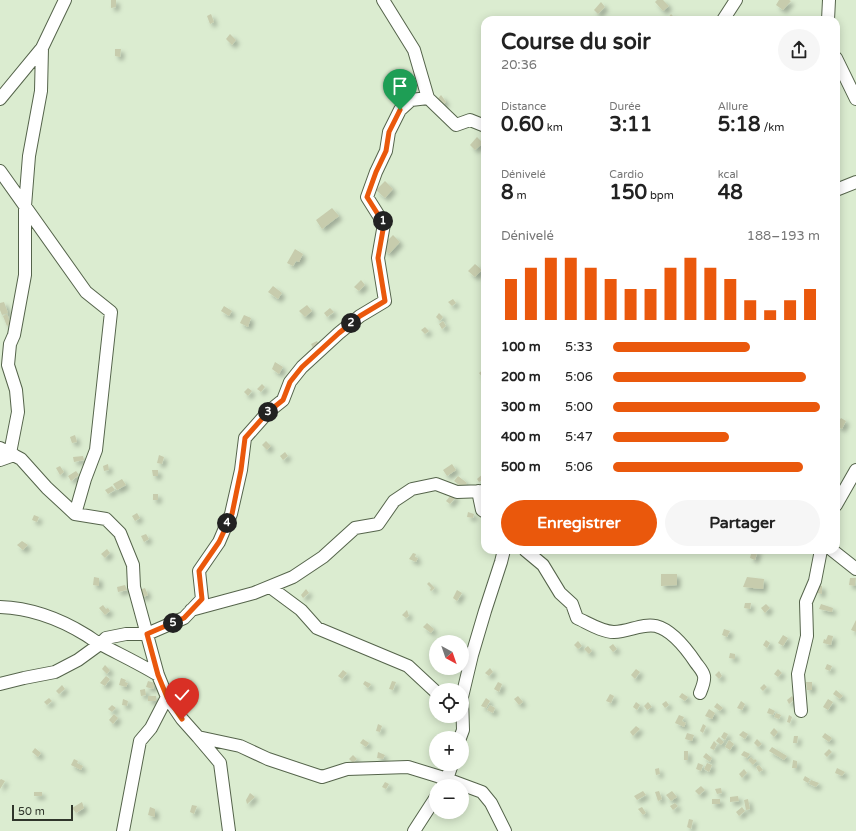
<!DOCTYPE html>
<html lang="fr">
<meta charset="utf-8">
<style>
body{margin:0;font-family:"Varela Round",sans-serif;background:#f6f6f6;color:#222;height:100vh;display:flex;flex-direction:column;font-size:15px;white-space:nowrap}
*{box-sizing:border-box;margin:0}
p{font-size:13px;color:#767676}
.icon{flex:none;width:22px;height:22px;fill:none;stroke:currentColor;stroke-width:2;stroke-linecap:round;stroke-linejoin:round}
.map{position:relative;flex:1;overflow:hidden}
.panel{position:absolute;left:481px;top:16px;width:359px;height:538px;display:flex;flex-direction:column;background:#fff;border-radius:12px;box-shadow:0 2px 10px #0003}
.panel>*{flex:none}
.needle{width:26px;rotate:140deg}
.tools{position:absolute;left:429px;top:635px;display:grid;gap:8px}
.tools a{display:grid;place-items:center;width:40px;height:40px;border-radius:50%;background:#fff;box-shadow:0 2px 10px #0003;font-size:20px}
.scale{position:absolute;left:12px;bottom:10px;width:61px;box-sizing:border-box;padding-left:4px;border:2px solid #2f352a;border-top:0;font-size:11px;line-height:14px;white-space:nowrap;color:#2f352a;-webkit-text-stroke:3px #dbecd0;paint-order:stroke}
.pin{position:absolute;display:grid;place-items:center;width:34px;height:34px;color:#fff;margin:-41px -17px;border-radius:50% 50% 50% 0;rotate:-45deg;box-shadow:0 0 4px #0007}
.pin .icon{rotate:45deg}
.km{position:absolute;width:20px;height:20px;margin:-10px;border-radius:50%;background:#222;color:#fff;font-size:11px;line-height:20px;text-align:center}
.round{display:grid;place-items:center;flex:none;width:42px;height:42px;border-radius:21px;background:#f6f6f6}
.overview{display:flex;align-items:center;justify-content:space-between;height:68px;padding:0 20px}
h1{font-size:22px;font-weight:700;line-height:30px}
.figures{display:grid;grid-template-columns:repeat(3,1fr);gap:6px;height:68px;padding:4px 20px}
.figures div{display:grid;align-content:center}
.figures b{font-size:20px;font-weight:700}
.figures small{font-size:11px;font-weight:400}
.figures p{font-size:11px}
.chart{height:112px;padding:8px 20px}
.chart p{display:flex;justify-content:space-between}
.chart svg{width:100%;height:72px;margin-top:4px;stroke:#ea580c;stroke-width:6}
.primary-button{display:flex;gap:8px;margin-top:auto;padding:8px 20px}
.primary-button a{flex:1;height:46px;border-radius:24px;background:#ea580c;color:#fff;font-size:16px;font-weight:700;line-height:46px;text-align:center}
.primary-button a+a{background:#f6f6f6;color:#222}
ul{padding:0 20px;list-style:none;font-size:13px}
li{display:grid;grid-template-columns:64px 48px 1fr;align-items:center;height:30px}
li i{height:10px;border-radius:5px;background:#ea580c}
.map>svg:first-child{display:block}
.building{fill:#c7ccad;filter:url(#shadow)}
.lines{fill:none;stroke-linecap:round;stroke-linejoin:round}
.minor-casing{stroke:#55644b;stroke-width:14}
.minor{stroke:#fff;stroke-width:12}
.route-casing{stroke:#fff;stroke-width:8}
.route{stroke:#ea580c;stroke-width:5}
</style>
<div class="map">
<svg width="856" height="831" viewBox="0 0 856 831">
<defs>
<filter id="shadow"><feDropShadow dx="3.5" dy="3.5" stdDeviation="2" flood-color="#0004"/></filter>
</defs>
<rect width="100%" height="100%" fill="#dbecd0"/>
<path class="building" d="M111,0H116V7L111,8Z
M657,0H663L669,6L663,11L655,2Z
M779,0H789L791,1L783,10L776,5Z
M601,2L605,7L598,14L594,10Z
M211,14L214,22L210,24L207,16Z
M671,14L676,19L674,20H666Z
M230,34L236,40L232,45L226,39Z
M115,49H121L120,57L115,56Z
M441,95L446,102L442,106L436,101Z
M477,137L483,143L475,150L470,145Z
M385,181L393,189L385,198L376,190Z
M332,208L339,216L322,229L316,220Z
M393,235L400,242L389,254L381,247Z
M295,249L303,254L299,262L296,261L293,266L287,263Z
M475,264L482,270L475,277L468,271Z
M361,280L365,285L359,291L354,287Z
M273,286L282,293L278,299L268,292Z
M453,299L456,303L452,306L448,302Z
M4,302L8,313L2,315L0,310V303Z
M307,305L312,311L305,317L299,311Z
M224,306L232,311L229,316L221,311Z
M330,308L334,312L327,317L324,313Z
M439,313L443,317L440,321L436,317Z
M7,314L11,324L7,326L3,316Z
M244,315L251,318L248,327L240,323Z
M443,321L446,326L442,329L439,324Z
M425,327L429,331L425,334L421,330Z
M317,341L320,346L314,350L311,344Z
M275,362L283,367L279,374L272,369Z
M485,368V381L479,373Z
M262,384L265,387L261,392L257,389Z
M248,388L252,391L248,396L244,392Z
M841,418L846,421L842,429L836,425Z
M75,435L77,442L72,443L70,437Z
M266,441L271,446L267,450L262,445Z
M285,452L288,456L283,460L280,456Z
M159,455L164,457L162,464L157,463Z
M83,456L84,460L74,462L73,457Z
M108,464L109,470L104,471L103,466Z
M452,464L456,470L447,476L443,470Z
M60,466L64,472L60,475L56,468Z
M152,470H158V476H153Z
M76,471L79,475L71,481L68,476Z
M484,473L485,481L483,483L481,481L479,482L477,479Z
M458,476L467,483L463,488L454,481Z
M122,479L126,485L117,490L113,484Z
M112,486L115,490L108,494L105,490Z
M153,494H158V500H153Z
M452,494L456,497L450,504L446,501Z
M468,512L474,514L473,518L467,517Z
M137,513L140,518L135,521L132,516Z
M34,515L39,517L37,522L32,520Z
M146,534L149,539L144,542L141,536Z
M22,541L28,545L23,550L17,545Z
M107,549L110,553L105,558L101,554Z
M752,550H758L755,560L750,558Z
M413,553L416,554L415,557L418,558L416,562L409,559Z
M661,574H677V585L661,586Z
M94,577L99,578V586L93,585Z
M747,577L764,579L763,589L743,587Z
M850,578H856L855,586L849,585Z
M429,582L435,588L431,591L430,590L431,588L427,584Z
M125,585L127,590L118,592L117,587Z
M817,585L822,586V594L817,593Z
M145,588L148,595L141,598L139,590Z
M306,589L309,593L303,598L301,595Z
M457,590L462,593L457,601L453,598Z
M745,603H751L750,609L744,608Z
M766,604L770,608L765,613L761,608Z
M821,604L833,608L832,612L819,609Z
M103,605L106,609L108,608L110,611L105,615L99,608Z
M407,610L409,616L406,618L402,615Z
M856,620V632L851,630Z
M427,623L434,629L431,633L423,627Z
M724,629L730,631L727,637L722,635Z
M783,635L788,638L783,646L778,643Z
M828,635L833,636L831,645L823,643L824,639L826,640Z
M766,640L770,643L767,648L763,645Z
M578,641L582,646L578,649L574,645Z
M613,644L617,649L613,652L609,647Z
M588,646L592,651L589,654L584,649Z
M730,653L735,654V659L729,658Z
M827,664L832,666L830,671L825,669Z
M105,665L110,670L107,674L102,669Z
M490,668L493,672L489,676L485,673Z
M636,669L640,672L635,679L631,675Z
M778,669L782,673L778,677L774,674Z
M343,670L347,673L342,679L338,676Z
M719,671L722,676L719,679L715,675Z
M106,676L110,679L105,686L100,683Z
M121,678L126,680L125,682L128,683L126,687L119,685Z
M148,681L155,683L153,689L146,687Z
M365,681L371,684L368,688L363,684Z
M392,681L396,682L393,690L389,689Z
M498,682L502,684L499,692L494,689Z
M806,682H812V690H807Z
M764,684L767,687L763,691L760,688Z
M62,685L65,689L59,694L56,691Z
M145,689L146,695L141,696L140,690Z
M836,690L843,696L840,699L833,694Z
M682,693L688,697L685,701L679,697Z
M610,694L614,696L611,703L606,701Z
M148,696H156V701H148Z
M518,696L523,702L519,705L514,699Z
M792,696L794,700L789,704L787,700Z
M49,698L52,701L47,705L44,702Z
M486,698L490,701L486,708L481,706Z
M123,699L128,701L127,706L122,705Z
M828,699L833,702L828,710L823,707Z
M666,701L669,705L665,708L662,704Z
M741,701L745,704L742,710L737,708Z
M636,702L640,705L637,710L633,707Z
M648,702L652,707L647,710L644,706Z
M717,703L723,708L720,711L714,707Z
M112,705L116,708L112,712L108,709Z
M490,705L495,708L493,713L487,710Z
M769,708L775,711L773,715L767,713Z
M709,709L715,713L712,719L705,716Z
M776,713L781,715L779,719L774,717Z
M114,714L118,718L113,724L109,720Z
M679,715L684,717L682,721L686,723L684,727L675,723Z
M789,715L792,717L790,723L787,722Z
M378,724L382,726L380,732L376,731Z
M703,724L706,726L703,733L700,731Z
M636,726L640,729L633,736L630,732Z
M774,728L778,732L774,737L770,733Z
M743,731L748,734L745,739L739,735Z
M724,732L728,734L725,740L721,737Z
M687,733L694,735L692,741L685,739Z
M825,733L832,738L829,742L822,737Z
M794,736H798L797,743H793Z
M719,737L724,742L721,745L716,741Z
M363,739L369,743L366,747L360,743Z
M757,739L762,744L758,747L754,743Z
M729,740L734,744L730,750L725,747Z
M714,741L717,744L714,750L710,748Z
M772,747L787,756L784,760L769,751Z
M35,748L41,753L38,757L32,752Z
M829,749L832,752L827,757L824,754Z
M684,751H688V760H684Z
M744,751L750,754L747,758L741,755Z
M378,752L385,755L383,759L377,758Z
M706,753L712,758L710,762L703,757Z
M353,755L357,759L353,763L349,759Z
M751,757L754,760L755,759L757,761L753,765L748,760Z
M74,759L78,761L77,763L83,766L81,770L71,765Z
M793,760L797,761V768H792Z
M698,763L703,765L701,771L696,769Z
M707,763L712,765L709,772L704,769Z
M759,765L763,770L759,772L756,767Z
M659,768L660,774L656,775L655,769Z
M837,768L845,772L842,776L835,773Z
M744,769L747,773L742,778L739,774Z
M805,776L810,779L808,783L803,780Z
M1,779L5,781L0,789V780Z
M811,780L819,783L816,787L809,784Z
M385,782L389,784L386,789L382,787Z
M701,786L705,790L699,795L695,791Z
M721,788L722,793L717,794L715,789Z
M643,791L646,795L637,800L634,796Z
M659,791L662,799L658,801L655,792Z
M672,791L677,797L671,801L666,795Z
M34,792H42V796H34Z
M250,793L255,797L247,804L246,800Z
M738,796L739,801L730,802V797Z
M712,799H720V804H712Z
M748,799L750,809L746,810L744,800Z
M82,802L84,808L76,813L72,808Z
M675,803L678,806L673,810L670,806Z
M192,805L197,806L194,814L190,812Z
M150,807L155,809V817L148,815Z
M642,807L646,813L643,815L638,809Z
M742,807L745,811L739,816L736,812Z
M689,819L693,820L691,829L687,827Z"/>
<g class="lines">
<defs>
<path id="minor" d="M383,0L414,50L428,98L456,125L470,120L485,126
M723,20L736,0
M828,20L829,0
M836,58L856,99
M0,99L42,48L65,0
M0,171L86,292L111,312L96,450L85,479L75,514
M836,190L856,182
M0,448L21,459L47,488L75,514L106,519L120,533L133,565L134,587L158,675L167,697L182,719L198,737L240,746L268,759L322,777L347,769L408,767L447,779L482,792L491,803L505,831
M10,453L18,412L16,390L8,365L10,344L14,335L25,275V206L29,156L41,91L42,48
M0,460L14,455
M478,491L482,510L485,512
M836,505L856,470
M525,550L543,565L560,593L572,604L577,618C588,623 602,632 614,632C629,632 642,623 656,626C672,630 688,651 696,663C699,667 703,671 704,676C705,681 702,688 700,693
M832,550L856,569
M270,587L301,610L317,628L408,666L436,692
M0,607C31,608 60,619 86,635C91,638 96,642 102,645C121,655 140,664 158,675
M191,610L254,593L293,577L323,557L355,528L378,524L394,501L412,489L436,484L457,492L485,491
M0,684L24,678L55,672L78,660L100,644L106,638L126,634H147L184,618L202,599L199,571L219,542L231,514L241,470L245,438L268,412L283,400L290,382L302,367L339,333L360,316L385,301L378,258L384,224L367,197L376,172L386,151L389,132L400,110L411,100L428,98
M801,711L798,674L807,636L806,602L815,581L821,550
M198,737L220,763L229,831
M460,738L463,730L462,697L472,655L485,611L501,562L504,550
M443,785L447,779L452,764
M123,831L140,741L151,728L167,697
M414,831L436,797"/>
</defs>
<use href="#minor" class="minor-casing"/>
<use href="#minor" class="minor"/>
</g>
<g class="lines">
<defs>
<path id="route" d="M182,719L167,697L158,675L147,634L184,618L202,599L199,571L219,542L232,514L241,470L245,438L268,412L283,400L290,382L302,367L339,333L360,316L385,301L378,258L384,224L367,197L376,172L386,151L389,132L400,110"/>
</defs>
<use href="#route" class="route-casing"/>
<use href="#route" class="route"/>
</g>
</svg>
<div class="tools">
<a><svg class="needle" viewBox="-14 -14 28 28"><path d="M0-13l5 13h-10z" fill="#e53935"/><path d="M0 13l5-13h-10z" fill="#767676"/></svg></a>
<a><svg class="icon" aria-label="locate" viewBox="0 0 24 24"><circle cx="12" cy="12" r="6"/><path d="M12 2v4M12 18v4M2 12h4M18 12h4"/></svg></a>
<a>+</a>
<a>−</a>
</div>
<div class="scale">50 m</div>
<div class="pin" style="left:400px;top:110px;background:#1e9e55"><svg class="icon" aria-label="arrive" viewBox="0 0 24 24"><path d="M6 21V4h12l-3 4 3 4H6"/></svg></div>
<div class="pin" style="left:182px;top:719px;background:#d93025"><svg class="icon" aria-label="check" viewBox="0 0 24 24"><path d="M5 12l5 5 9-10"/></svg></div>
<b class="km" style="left:383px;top:221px">1</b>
<b class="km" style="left:351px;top:323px">2</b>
<b class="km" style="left:268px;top:412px">3</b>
<b class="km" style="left:227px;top:523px">4</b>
<b class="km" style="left:173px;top:623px">5</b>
<section class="panel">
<div class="overview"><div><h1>Course du soir</h1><p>20:36</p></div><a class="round"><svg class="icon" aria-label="share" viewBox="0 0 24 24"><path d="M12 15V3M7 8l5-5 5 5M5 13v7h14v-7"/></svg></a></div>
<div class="figures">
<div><p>Distance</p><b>0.60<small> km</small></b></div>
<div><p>Durée</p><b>3:11</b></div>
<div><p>Allure</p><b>5:18<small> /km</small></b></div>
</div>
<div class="figures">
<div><p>Dénivelé</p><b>8<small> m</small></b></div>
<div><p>Cardio</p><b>150<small> bpm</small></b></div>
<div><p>kcal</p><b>48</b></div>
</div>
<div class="chart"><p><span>Dénivelé</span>188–193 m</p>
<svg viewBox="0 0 160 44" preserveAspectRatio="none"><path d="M5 44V19M15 44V12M25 44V6M35 44V6M45 44V12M55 44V19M65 44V25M75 44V25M85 44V12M95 44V6M105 44V12M115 44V19M125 44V32M135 44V38M145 44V32M155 44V25"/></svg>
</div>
<ul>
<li><b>100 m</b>5:33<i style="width:66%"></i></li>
<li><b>200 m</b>5:06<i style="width:93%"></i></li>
<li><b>300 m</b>5:00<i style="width:100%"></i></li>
<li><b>400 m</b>5:47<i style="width:56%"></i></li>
<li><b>500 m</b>5:06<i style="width:92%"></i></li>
</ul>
<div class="primary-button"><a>Enregistrer</a><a>Partager</a></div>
</section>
</div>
